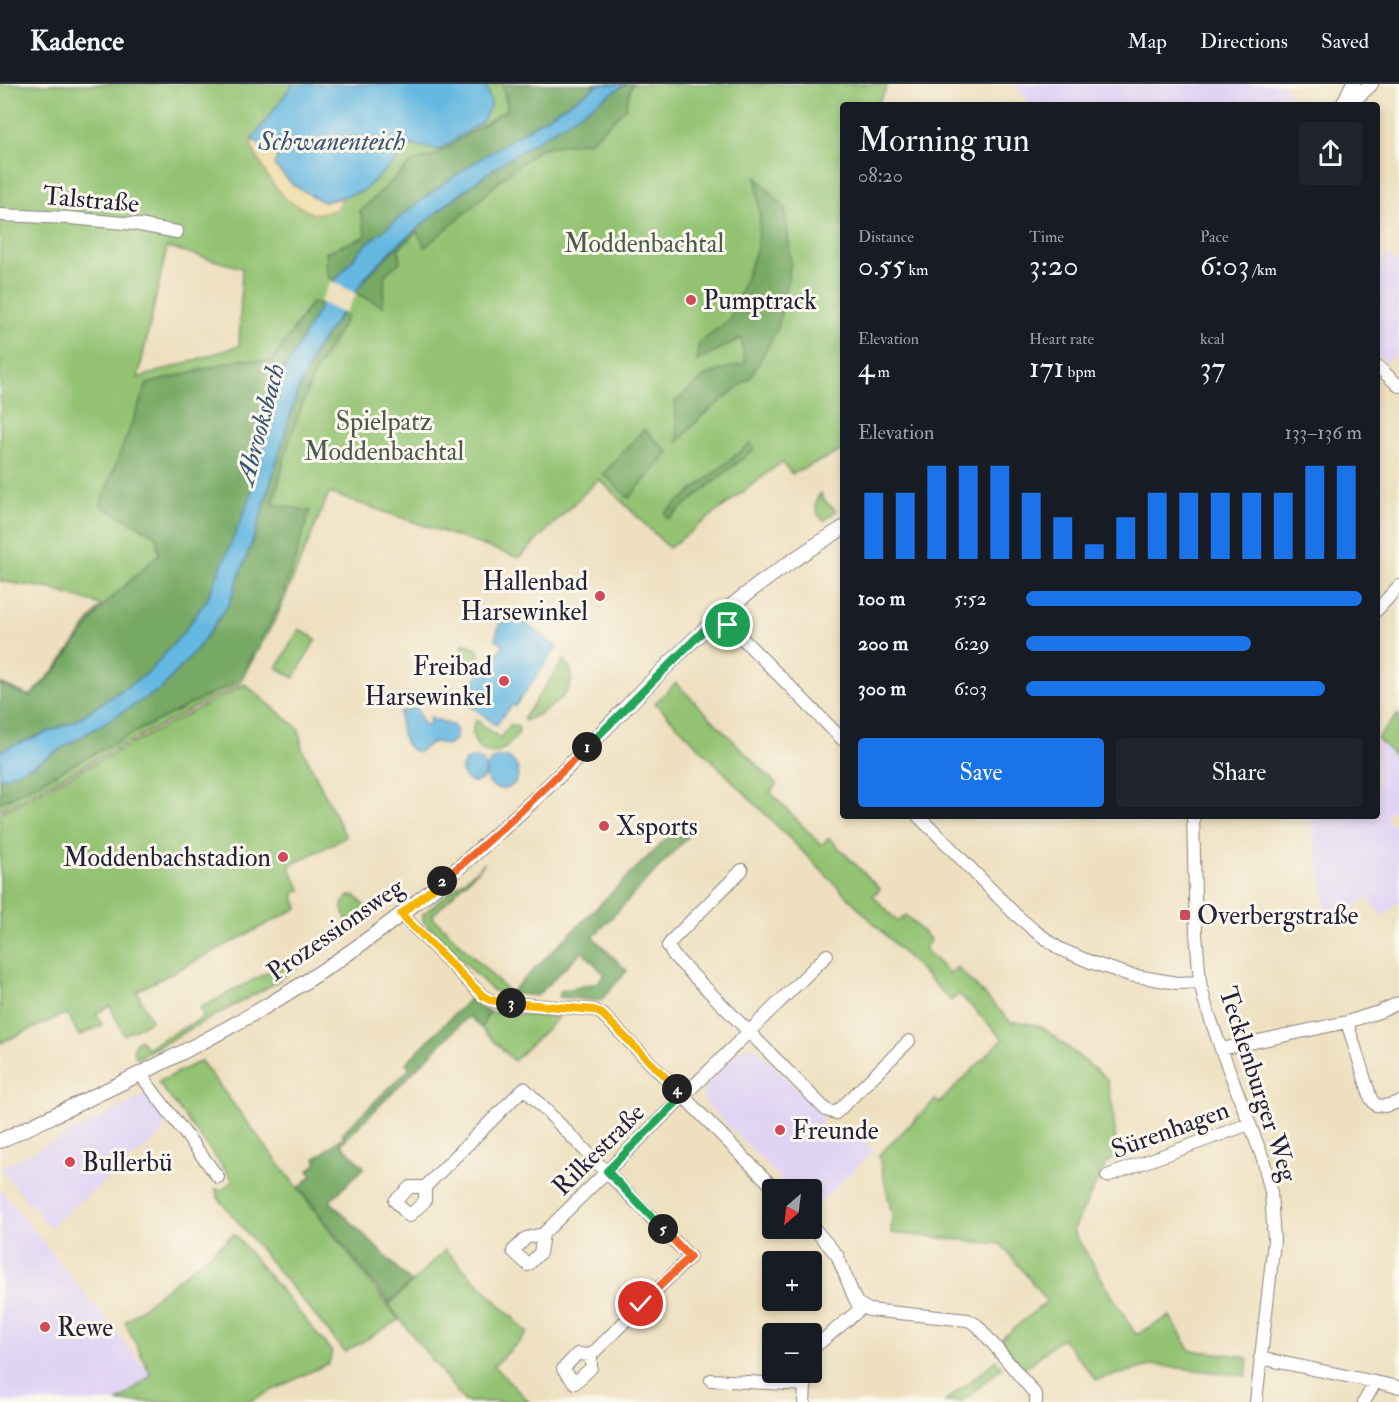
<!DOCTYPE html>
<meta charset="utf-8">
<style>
body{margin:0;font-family:"IM FELL Double Pica",serif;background:#20242c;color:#f1f3f6;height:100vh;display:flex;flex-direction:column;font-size:22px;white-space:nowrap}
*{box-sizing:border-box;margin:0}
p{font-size:20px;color:#9ea1a6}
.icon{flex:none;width:33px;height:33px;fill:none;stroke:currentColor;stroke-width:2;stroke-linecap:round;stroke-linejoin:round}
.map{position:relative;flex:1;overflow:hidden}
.drawer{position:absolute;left:840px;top:18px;width:540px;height:717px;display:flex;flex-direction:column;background:#171b24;border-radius:6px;box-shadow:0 3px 9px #0003}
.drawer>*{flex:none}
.needle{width:39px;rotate:208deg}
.buttons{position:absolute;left:762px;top:1095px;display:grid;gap:12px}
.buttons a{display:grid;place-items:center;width:60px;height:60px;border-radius:6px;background:#171b24;box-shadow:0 3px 9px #0003;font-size:30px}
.pin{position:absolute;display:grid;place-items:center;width:51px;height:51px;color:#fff;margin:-26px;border:3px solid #fff;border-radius:50%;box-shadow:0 2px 6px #0007}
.km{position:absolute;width:30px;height:30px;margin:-15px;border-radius:50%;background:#222;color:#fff;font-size:16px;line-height:30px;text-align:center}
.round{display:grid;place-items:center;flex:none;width:63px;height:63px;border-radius:6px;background:#20242c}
.summary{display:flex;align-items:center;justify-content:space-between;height:102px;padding:0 18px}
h1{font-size:33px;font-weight:600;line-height:45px}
.figures{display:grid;grid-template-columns:repeat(3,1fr);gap:9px;height:102px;padding:6px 18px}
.figures div{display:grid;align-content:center}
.figures b{font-size:30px;font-weight:600}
.figures small{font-size:16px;font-weight:400}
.figures p{font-size:16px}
.chart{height:168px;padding:12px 18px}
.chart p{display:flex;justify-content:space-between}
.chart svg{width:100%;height:108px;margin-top:6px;stroke:#1a73e8;stroke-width:6}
.primary-button{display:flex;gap:12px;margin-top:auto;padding:12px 18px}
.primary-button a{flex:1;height:69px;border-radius:6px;background:#1a73e8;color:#fff;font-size:24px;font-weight:600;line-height:69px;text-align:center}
.primary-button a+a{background:#20242c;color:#f1f3f6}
ul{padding:0 18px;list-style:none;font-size:20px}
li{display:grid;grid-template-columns:96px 72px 1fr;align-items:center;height:45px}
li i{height:15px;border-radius:8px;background:#1a73e8}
header{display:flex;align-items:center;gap:36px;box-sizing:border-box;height:84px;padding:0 30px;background:#171b24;border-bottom:2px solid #363941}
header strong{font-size:28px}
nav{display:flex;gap:33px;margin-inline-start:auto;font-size:21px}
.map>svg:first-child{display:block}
.built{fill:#e0d4f4}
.green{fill:#93c372;stroke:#5a7256;stroke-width:1.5;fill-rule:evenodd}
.forest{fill:#76a964;stroke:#4c6650;stroke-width:1.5}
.sand{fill:#eeda9e;stroke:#887e6c;stroke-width:1.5}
.water{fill:#65b8e1;stroke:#446d8e;stroke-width:1.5}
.pier{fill:#eee0bf}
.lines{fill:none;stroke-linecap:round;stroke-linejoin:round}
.minor-casing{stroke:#88817d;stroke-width:14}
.tertiary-casing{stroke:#88817d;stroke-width:16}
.minor{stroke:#fff;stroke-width:12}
.tertiary{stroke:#fff;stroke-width:14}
.split-1-casing{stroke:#fff;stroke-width:12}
.split-2-casing{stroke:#fff;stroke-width:12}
.split-3-casing{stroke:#fff;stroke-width:12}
.split-4-casing{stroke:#fff;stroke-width:12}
.split-5-casing{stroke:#fff;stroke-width:12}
.split-6-casing{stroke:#fff;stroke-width:12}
.split-1{stroke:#22a559;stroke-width:8}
.split-2{stroke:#f0652b;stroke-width:8}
.split-3{stroke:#f5b400;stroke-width:8}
.split-4{stroke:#f5b400;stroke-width:8}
.split-5{stroke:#22a559;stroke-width:8}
.split-6{stroke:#f0652b;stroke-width:8}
.poi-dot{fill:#d1495b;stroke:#fbf7ec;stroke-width:2}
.labels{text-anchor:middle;stroke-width:6;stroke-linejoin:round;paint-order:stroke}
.street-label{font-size:26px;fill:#22223b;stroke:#fbf7ec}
.park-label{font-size:26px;fill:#4a5a4e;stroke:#fbf7ec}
.poi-label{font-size:26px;fill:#22223b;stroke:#fbf7ec;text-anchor:start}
.water-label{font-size:27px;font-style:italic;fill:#395675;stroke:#fbf7ec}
</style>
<header>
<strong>Kadence</strong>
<nav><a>Map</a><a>Directions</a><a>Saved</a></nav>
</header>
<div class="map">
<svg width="1399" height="1318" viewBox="0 0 1399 1318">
<rect width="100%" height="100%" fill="#fbf7ec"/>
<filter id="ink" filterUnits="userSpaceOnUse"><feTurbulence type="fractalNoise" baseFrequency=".0167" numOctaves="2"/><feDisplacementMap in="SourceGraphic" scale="12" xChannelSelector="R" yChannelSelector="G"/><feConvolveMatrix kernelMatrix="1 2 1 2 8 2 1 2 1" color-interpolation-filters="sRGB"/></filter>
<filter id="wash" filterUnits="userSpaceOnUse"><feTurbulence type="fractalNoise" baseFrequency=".008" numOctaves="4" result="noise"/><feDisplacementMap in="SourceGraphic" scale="24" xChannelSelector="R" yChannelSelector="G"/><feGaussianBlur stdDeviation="1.35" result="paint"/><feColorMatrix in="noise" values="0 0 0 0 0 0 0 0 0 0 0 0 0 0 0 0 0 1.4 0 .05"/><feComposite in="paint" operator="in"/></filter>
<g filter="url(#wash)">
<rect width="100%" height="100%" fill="#eee0bf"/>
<path class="built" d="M1014,0H1283L1298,21H1032Z
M1389,171L1399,180V267L1387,279L1377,270V183Z
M1377,656L1399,677V719L1385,734L1399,747V817L1383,834L1367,813L1346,830L1328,835L1310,732H1377Z
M744,963H755L821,1029V1039L833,1052L847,1040L874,1067L812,1126V1106L791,1105L704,1017V1003Z
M148,1010L168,1036L159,1053L49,1143L0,1084Z
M0,1105L151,1291L118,1318H0Z"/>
<path class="green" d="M0,0H293L253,55L363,107L412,61L439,66L491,20L485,0H888L883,11L876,21H843V366L792,390L782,378L669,464L599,395L519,474L329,409L277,533L239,600L0,726V599L30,612L57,583L101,521L51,505L0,497ZM167,163L242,184L239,262L138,294Z
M821,409L823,415L836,427L824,437C815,429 812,419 821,409Z
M299,545L316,555L294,594L277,584Z
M463,559L476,564C480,569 481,574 477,580L449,589L459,575Z
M564,576C590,603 546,627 525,637L523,635Z
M676,599L777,701L770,708L821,761L829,754L880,805L873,812L898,838L906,831L931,856L924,864L950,890L957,883L1012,939L1015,937L1041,942L1107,995L1113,1025L1117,1073L1106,1079L1073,1147L1136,1251L1170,1232L1190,1266L1241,1272L1248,1275L1246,1292L1154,1281L1096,1296L1062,1254L1024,1285L1000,1256L1047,1217L1001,1160L891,1149L892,1131L879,1071L935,1016L939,1019L1003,955L959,910L951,917L655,619Z
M245,600L299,645L302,664L346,753L289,782L301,806L293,810L298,824L137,907L151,937L124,951L110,922L96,929L102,941L79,952L67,929L0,959V729Z
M1399,630V676L1377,654Z
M476,636L500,654L510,641H516L519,645V648C514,654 509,663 502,666C482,677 466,654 476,636Z
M485,779L432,832L510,909L493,907L423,837V830Z
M355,811L372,832L268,903L137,974L133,967L135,959L140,955L146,964L204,933L200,924L344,848L346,835L342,821L347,813Z
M489,928L559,933L514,977L481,944Z
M201,977C266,1064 333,1150 399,1236L345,1268L218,1114L215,1105L222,1106L233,1096L158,998Z
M234,1150L332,1268L329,1279L248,1318H118L151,1291L125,1238Z
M445,1166L528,1249L494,1282L529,1318H465L389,1221Z
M996,1276L1002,1284L961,1318H945Z"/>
<path class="forest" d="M502,0H600L472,80L427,112L363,163L334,198L327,192L326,168L366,152L360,127L413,77L434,72L508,25Z
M626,0H632L625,25L591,57L541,64L506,91L470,125L425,163L417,148L399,164L400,178L385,190L383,222L354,209C378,178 403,156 433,132C493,82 559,39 626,0Z
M756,93L785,124L791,179L778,244L751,293L702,332L678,358L675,318L708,290L745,279L741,254L697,277L698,260L730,235L757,164L760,136Z
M311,219H322L285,285L249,418L207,516L183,549L148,589L73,638L0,667V600L30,613L58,584L103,522L159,470L156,452L100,421L147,300L242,275L272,278Z
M342,229L347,233L313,292L290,354L273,420L310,427L295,476L277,527L237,597L124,654L0,719V695L34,681L161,605L200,561L229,520L256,447L296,312L314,268Z
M644,345L669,369L629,414L603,390Z
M751,359L754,365L668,435L665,429Z
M678,743L688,753L593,853L627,887L600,917L559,913L561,907L596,899L605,891L582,867L537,912L510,909Z
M471,913L482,925L489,928L481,944L469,932L341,1060L364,1083L330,1117L411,1198L389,1219L299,1104L312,1091L308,1087L317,1079L315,1075L344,1052L342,1049L410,984L406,979Z"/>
<path class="sand" d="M252,55L277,73L292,100L323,118L343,114L336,126L313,130L285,115L268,93L251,62Z"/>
<path class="water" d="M293,0H485L491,20L482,38L439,66L412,61L363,107L323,118L292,100L274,81L277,73L252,55Z
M600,0H626L496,83L454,114L395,163L368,190L314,268L296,312L256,447L229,520L200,561L161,605L34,681L0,695V667L73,638L148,589L183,549L207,516L249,417L285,285L334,198L363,163L427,112L472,80Z
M503,528L515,531L525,535L524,538L557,563L515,622L512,621L496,641L462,615L488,577L491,578L503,562L501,558L495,555Z
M417,624L424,642H429L430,633L454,642L457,649L455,656L447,661L436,658L431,659L419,668C402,667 400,642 400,628Z
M486 689a16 16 0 1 1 32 0a16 16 0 1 1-32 0Z
M462 686a12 12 0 1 1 24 0a12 12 0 1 1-24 0Z"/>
<path class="pier" d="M331,197L357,210L344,230L320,218Z"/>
</g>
<g filter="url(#ink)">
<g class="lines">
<defs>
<path id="minor" d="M0,131L70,134L134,140L177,148
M1377,282L1399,302
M1377,526L1399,502
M720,532L843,656
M918,732L929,743
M1193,732L1196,849L1200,898L1205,919L1221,965L1263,1075L1271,1108L1274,1157L1256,1318
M932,745L1015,830L1035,847L1060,865L1093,879L1130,891L1177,899L1200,898
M742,786L674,854L668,862L674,872L826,1026L836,1029L909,957
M401,830L483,912L490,916L497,918L594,926L602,930L776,1106
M1347,938L1371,1015L1376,1021L1385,1022L1399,1018
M1221,965L1347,938L1379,928L1399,919
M140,990L218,1093
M1107,1092L1249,1040
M425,1103H410L395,1117L409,1132L425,1117V1103L524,1004L690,1173L591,1271V1284L575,1299L563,1285L577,1270L591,1271
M812,1142L837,1171L854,1213L857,1219L869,1226L968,1236L977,1241L1036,1311V1318
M543,1150L526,1154L513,1167L528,1181L540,1169L543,1150L827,871
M812,1265L863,1223
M1260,1274L1399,1303
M711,1296L805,1301
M804,1318L806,1288
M1364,1318L1375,1299"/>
<path id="tertiary" d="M1343,21L1353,0
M1348,21L1371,0
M0,1057C90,1014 182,972 268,921C330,884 389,842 444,796C477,769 508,740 539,711C595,658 646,600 703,547C743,509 796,473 843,444"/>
</defs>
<use href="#minor" class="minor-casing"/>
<use href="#tertiary" class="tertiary-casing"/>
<use href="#minor" class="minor"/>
<use href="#tertiary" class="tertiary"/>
</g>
</g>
<g class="lines" filter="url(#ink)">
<defs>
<path id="split-1" d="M587,663L703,547L720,532L728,541"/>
<path id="split-2" d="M442,797C493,755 540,709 587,663"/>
<path id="split-3" d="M442,797L401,830L483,912L490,916L511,919"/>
<path id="split-4" d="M511,919L594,926L602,930L677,1005"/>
<path id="split-5" d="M663,1145L607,1087L684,1011L677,1005"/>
<path id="split-6" d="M641,1220L690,1173L663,1145"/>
</defs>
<use href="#split-1" class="split-1-casing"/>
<use href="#split-2" class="split-2-casing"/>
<use href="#split-3" class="split-3-casing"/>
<use href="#split-4" class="split-4-casing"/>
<use href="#split-5" class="split-5-casing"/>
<use href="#split-6" class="split-6-casing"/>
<use href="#split-1" class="split-1"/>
<use href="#split-2" class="split-2"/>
<use href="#split-3" class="split-3"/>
<use href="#split-4" class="split-4"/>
<use href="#split-5" class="split-5"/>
<use href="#split-6" class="split-6"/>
</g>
<g class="poi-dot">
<circle cx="691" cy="216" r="6"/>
<circle cx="600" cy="512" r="6"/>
<circle cx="504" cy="597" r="6"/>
<circle cx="604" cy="742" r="6"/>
<circle cx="283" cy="773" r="6"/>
<rect x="1179" y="825" width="12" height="12" rx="3"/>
<circle cx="780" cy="1046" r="6"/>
<circle cx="70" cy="1078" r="6"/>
<circle cx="45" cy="1243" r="6"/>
</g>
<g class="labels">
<g class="street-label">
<text transform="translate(91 115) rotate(5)" y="9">Talstraße</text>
<text transform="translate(335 845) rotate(-35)" y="9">Prozessionsweg</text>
<text transform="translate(1259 1000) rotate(72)" y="9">Tecklenburger Weg</text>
<text transform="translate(1170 1045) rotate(-20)" y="9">Sürenhagen</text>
<text transform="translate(598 1065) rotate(-45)" y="9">Rilkestraße</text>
</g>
<g class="park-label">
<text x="644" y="168">Moddenbachtal</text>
<text x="384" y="346">Spielpatz<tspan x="384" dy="30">Moddenbachtal</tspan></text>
</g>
<g class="poi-label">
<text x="703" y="225">Pumptrack</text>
<text x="588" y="506" text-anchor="end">Hallenbad<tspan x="588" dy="30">Harsewinkel</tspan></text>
<text x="492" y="591" text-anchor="end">Freibad<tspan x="492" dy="30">Harsewinkel</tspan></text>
<text x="616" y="751">Xsports</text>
<text x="271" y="782" text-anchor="end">Moddenbachstadion</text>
<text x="1197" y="840">Overbergstraße</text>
<text x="792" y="1055">Freunde</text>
<text x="82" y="1087">Bullerbü</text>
<text x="57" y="1252">Rewe</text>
</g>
<g class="water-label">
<text x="332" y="66">Schwanenteich</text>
<text transform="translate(260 340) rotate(-75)" y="9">Abrooksbach</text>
</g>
</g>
</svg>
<div class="buttons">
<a><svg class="needle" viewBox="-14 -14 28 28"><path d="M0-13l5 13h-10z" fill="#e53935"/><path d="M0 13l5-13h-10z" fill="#9ea1a6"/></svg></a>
<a>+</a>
<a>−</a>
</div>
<div class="pin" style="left:728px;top:541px;background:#1e9e55"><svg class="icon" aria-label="arrive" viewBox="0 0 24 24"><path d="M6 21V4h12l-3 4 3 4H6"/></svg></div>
<div class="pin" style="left:641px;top:1220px;background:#d93025"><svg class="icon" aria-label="check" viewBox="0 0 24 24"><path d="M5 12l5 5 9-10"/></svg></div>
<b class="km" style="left:587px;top:663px">1</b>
<b class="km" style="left:442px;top:797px">2</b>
<b class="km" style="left:511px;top:919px">3</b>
<b class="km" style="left:677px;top:1005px">4</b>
<b class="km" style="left:663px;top:1145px">5</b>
<section class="drawer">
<div class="summary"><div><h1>Morning run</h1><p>08:20</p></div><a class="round"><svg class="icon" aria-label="share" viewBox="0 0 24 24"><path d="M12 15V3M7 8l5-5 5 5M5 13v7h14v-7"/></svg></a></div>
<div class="figures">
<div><p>Distance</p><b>0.55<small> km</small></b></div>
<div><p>Time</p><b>3:20</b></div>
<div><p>Pace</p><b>6:03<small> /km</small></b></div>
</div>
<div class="figures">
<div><p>Elevation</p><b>4<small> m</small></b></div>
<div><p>Heart rate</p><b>171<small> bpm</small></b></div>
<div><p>kcal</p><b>37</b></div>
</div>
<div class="chart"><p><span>Elevation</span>133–136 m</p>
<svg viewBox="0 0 160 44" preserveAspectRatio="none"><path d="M5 44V17M15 44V17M25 44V6M35 44V6M45 44V6M55 44V17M65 44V27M75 44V38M85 44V27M95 44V17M105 44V17M115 44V17M125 44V17M135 44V17M145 44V6M155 44V6"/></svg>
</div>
<ul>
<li><b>100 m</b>5:52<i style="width:100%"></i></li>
<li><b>200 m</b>6:29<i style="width:67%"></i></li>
<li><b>300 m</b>6:03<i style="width:89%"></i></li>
</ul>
<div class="primary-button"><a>Save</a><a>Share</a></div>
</section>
</div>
